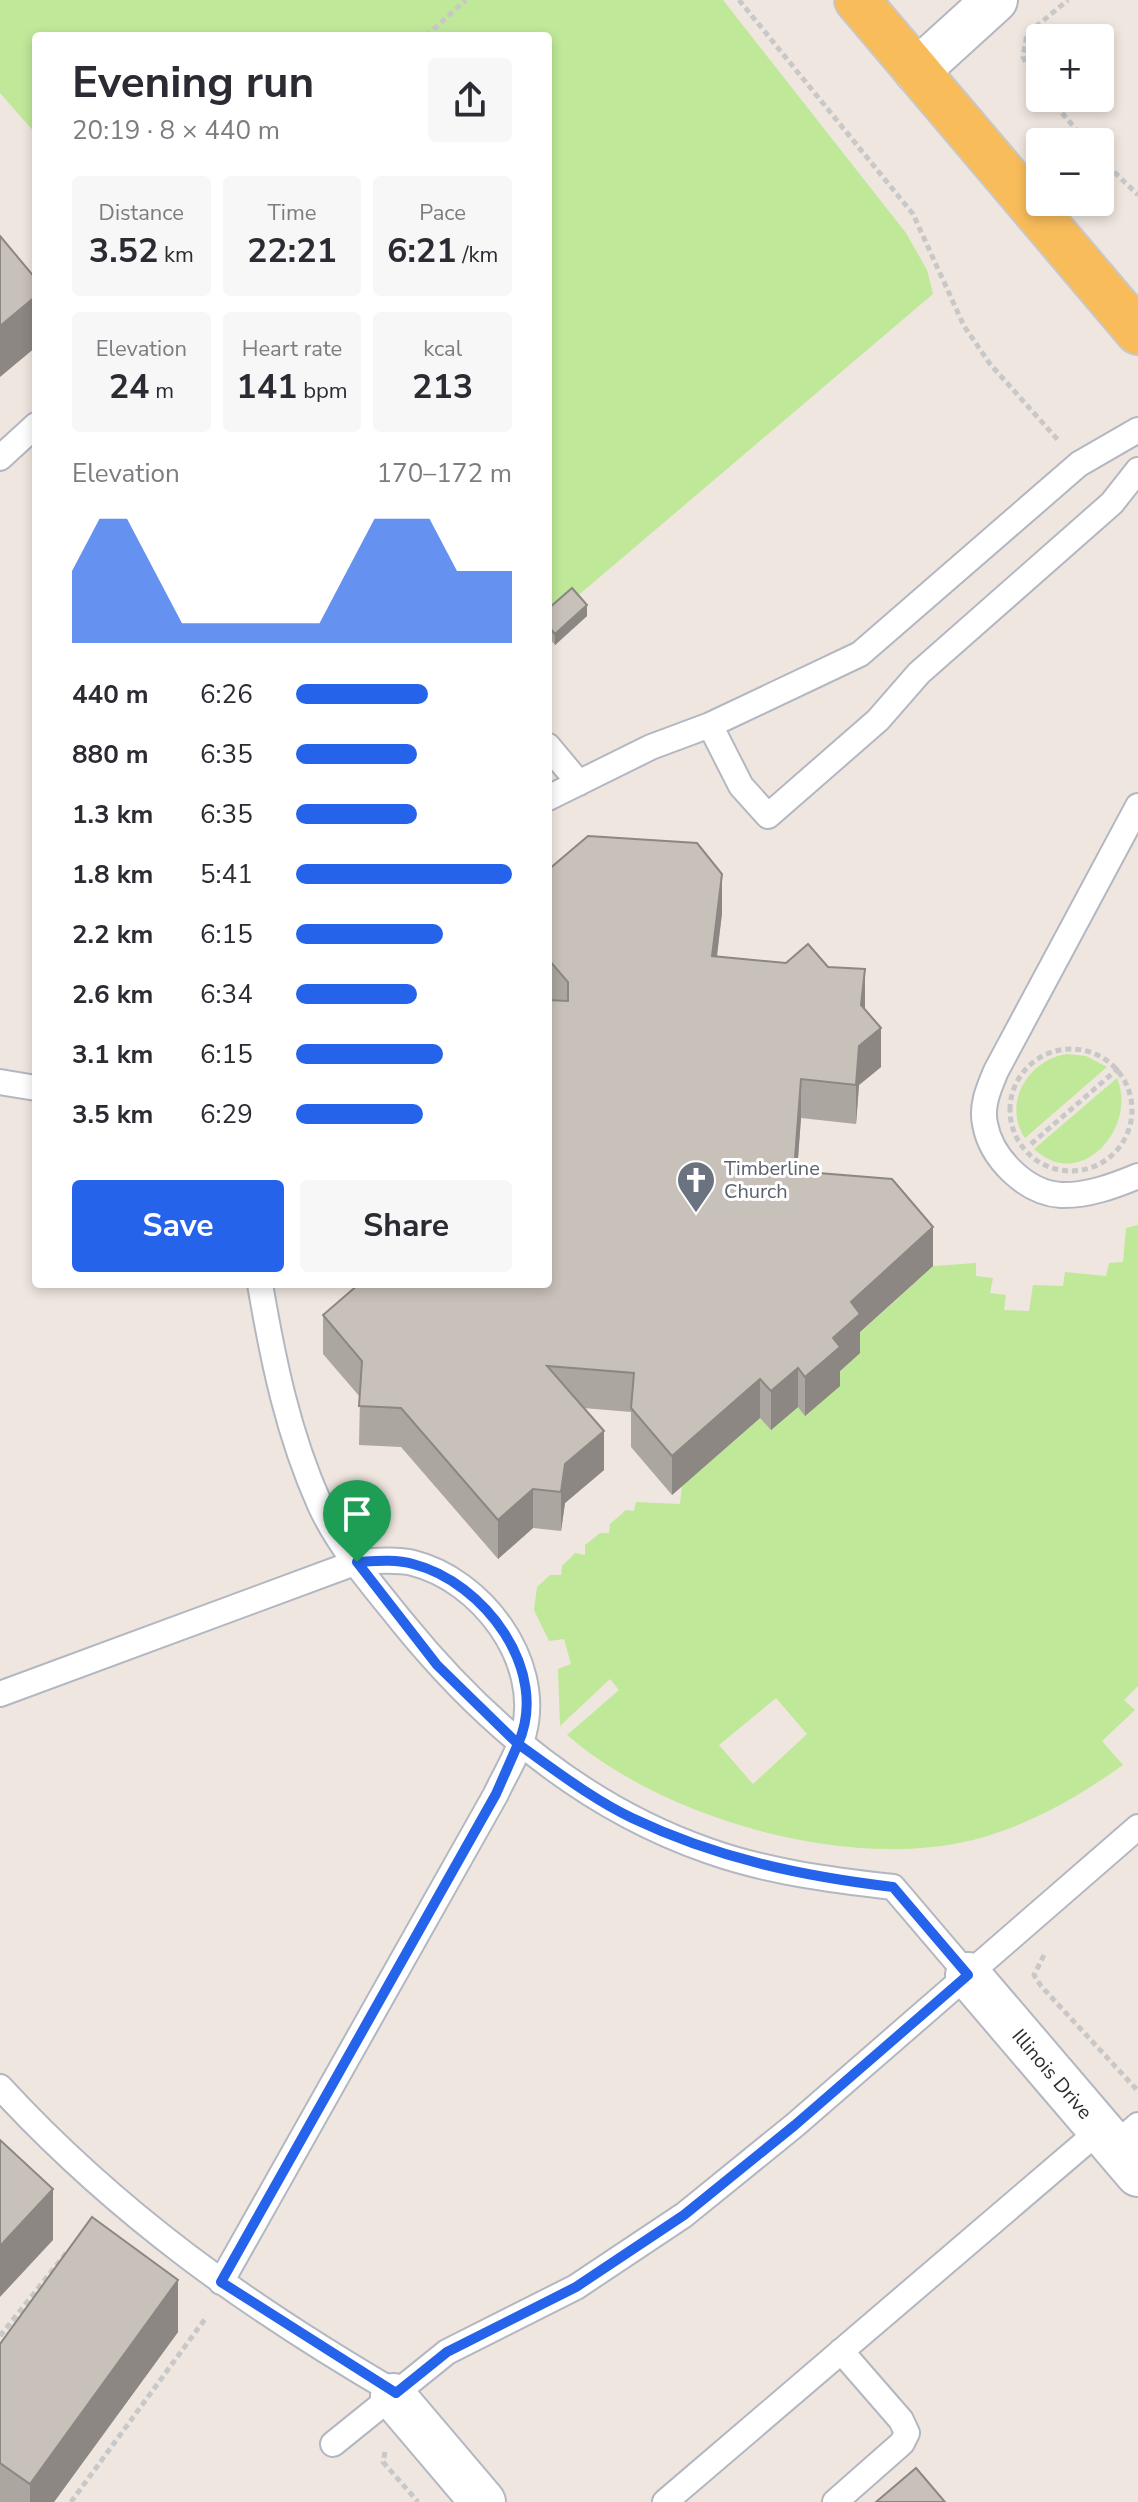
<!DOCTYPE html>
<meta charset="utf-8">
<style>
body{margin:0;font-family:"Nunito Sans",sans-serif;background:#f7f7f7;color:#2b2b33;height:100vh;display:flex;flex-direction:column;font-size:30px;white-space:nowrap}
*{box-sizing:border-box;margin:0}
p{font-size:26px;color:#7c7c81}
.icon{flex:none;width:44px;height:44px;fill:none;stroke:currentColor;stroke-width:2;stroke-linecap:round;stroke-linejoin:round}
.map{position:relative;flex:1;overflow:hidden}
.panel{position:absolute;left:32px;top:32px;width:520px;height:1256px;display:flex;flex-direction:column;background:#fff;border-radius:8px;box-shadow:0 4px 12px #0003}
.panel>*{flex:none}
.controls{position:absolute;left:1026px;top:24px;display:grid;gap:16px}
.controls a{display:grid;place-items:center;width:88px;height:88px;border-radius:8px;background:#fff;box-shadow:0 4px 12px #0003;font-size:40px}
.pin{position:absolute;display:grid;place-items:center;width:68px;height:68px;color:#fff;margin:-82px -34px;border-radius:50% 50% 50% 0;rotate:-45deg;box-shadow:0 0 8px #0007}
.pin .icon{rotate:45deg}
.round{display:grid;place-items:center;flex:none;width:84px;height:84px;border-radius:8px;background:#f7f7f7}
.head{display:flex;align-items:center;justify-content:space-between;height:136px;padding:0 40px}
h1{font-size:44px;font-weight:700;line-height:60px}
.metrics{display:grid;grid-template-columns:repeat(3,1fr);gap:12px;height:136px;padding:8px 40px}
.metrics div{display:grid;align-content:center;border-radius:8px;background:#f7f7f7;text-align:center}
.metrics b{font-size:34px;font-weight:700}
.metrics small{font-size:22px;font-weight:400}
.metrics p{font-size:22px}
.chart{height:224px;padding:16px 40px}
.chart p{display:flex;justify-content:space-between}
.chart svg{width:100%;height:144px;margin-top:8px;fill:#2563eb;opacity:.7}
.primary-button{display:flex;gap:16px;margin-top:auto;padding:16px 40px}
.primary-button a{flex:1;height:92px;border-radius:8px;background:#2563eb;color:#fff;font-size:32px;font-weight:700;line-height:92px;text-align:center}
.primary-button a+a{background:#f7f7f7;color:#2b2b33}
ul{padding:0 40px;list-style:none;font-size:26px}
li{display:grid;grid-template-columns:128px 96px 1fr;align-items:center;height:60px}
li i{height:20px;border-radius:10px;background:#2563eb}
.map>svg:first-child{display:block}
.green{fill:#bfe899;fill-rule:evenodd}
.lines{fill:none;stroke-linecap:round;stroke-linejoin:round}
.lane-casing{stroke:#b3b7c1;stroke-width:28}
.street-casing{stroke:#b3b7c1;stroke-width:48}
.primary-casing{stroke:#c8c8c8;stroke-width:48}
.path{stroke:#c8c8c8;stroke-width:5;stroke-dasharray:6 4;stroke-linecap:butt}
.lane{stroke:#fff;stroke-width:24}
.street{stroke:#fff;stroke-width:44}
.primary{stroke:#f8bc5b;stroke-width:44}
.wall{fill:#aca6a0}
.shaded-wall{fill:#8c8782}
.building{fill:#c8c1ba;stroke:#8c8782;stroke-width:2}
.route-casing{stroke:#fff;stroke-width:16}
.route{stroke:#2563eb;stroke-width:10}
.labels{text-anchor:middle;stroke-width:6;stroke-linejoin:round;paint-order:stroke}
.worship-label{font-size:20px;fill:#5b616d;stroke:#fff;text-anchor:start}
.street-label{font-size:20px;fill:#2d2d2d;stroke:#fff}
</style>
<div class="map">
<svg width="1138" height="2502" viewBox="0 0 1138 2502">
<rect width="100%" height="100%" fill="#efe6df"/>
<path class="green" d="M0,0H723L906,233L927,270L933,294L548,621V36H36V134L0,93Z
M1067,1054L1086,1056L1107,1067L1025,1138C1002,1103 1028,1060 1067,1054Z
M1117,1078C1138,1128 1080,1193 1034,1149Z
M1138,1225V1686L1124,1700L1135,1710L1102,1741L1123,1765C1074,1800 1019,1831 959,1843C835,1867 662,1817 567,1735L619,1690L610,1679L560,1726L558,1669L571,1664L564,1639L549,1641L534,1610L537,1587L550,1575H561L562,1566L575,1553L585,1555V1545L600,1533H609L610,1524L626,1510L634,1511L636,1502L680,1504L682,1486L760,1418L833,1377L851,1341L933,1266L976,1263V1276L993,1278L990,1293L1006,1295L1004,1310L1029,1311L1033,1285L1063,1286L1065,1272L1106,1276L1109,1263L1123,1262L1126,1228ZM776,1698L807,1734L753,1784L719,1745Z"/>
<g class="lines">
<defs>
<path id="lane" d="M0,458L36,425
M710,725L741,786L768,816L878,720L919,673L1112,503L1138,470
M548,746L579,783
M548,798L651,747L710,725L860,654L1079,464L1138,430
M1138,806L996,1071C989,1088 981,1105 985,1124C991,1158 1026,1193 1061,1195C1087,1196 1114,1186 1138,1176
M0,1082L36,1088
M260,1284C273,1360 288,1434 320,1505C339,1547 375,1588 403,1623C485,1724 585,1808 709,1851C768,1872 831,1880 893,1887L968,1975
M0,1694L357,1562C375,1561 396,1559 413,1563C481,1580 542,1660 524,1732C519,1753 505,1774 496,1794L221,2282
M0,2087C118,2215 247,2306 396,2393
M1114,2146L1138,2125
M333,2444L447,2352L576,2287L684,2215L795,2125L1138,1827
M665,2502L1100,2130
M835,2502L902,2443L907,2433L901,2420L841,2351"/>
<g id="street">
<path d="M917,71L995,0"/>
<path id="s1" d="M968,1975L1138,2174"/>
<path d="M393,2396L483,2502"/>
</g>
<path id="primary" d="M857,0L1138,332"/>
</defs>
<use href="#lane" class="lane-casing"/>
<use href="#street" class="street-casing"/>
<use href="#primary" class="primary-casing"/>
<path class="path" d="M739,0L913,214L964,326L990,364L1058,440
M426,36L466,0
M1040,88L1023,57L1027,34L1068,0
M1049,98L1087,142
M1100,158L1138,195
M1010 1110a61 61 0 1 1 122 0a61 61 0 1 1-122 0Z
M1031,1144L1121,1066
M1044,1955L1034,1975L1041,1986L1138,2091
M0,2336L67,2252
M385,2452L383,2462L418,2502
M71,2502L205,2319"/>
<use href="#lane" class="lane"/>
<use href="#street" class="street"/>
<use href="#primary" class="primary"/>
</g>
<path class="wall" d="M548,609L587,616L555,645L548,637Z
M548,870L722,913L717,957L828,967L865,1010L881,1067L859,1085L856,1124L801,1118L797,1172L933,1266L860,1332V1353L840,1371V1386L805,1416L798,1407L771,1430L760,1418L672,1495L631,1447V1412L583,1408L604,1470L565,1503L561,1531L533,1528L498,1559L401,1447L359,1445L360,1397L323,1354V1315L548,1284L550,1000L548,998Z
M178,2332L54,2502H0V2344Z"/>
<path class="shaded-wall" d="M36,296V347L0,377V326Z
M587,605V616L555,645V634Z
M722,874V913L712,995V956Z
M865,969V1008L861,1044V1005Z
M881,1028V1067L859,1085L856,1124V1085L859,1046Z
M801,1079V1118L794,1210V1171Z
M933,1227V1266L860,1332V1353L840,1371V1386L805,1416V1377L833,1338L851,1302Z
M798,1368V1407L771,1430V1391Z
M760,1379V1418L672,1495V1456Z
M604,1431V1470L565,1503L561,1531V1492L565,1464Z
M533,1489V1528L498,1559V1520Z
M53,2189V2240L0,2297V2246Z
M178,2280V2332L54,2502H30V2484Z"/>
<path class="building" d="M0,236L36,279V296L0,326Z
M572,588L587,605L555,634L548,626V609Z
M588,836L697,843L722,874L712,956L786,963L808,944L828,967L865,969L861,1005L881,1028L859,1046L856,1085L801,1079L794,1171L892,1179L933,1227L851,1302L860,1314L833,1338L840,1347L805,1377L798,1368L771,1391L760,1379L672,1456L631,1408L634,1373L547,1366L604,1431L565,1464L561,1492L533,1489L498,1520L401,1408L359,1406L362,1361L323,1315L359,1284H548V1000L568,1001V982L548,959V870Z
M0,2140L53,2189L0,2246Z
M92,2217L178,2280L30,2484L0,2463V2344Z
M916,2468L945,2502H876Z"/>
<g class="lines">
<defs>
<path id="route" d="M357,1562L437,1665L518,1744L496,1794L221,2282L396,2393L447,2352L576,2287L684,2215L795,2125L968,1975L893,1887C801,1876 716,1858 632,1818C592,1799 555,1770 518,1744C551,1671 484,1582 413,1564C396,1559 375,1561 357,1562"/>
</defs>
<use href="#route" class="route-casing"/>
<use href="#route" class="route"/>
</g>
<defs>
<symbol id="church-pin" viewBox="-11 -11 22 30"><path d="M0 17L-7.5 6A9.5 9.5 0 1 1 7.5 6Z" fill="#6b7280" stroke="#fff"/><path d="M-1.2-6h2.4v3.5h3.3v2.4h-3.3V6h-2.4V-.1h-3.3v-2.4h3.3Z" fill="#fff"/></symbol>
</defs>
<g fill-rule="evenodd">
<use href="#church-pin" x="674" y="1158" width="44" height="60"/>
</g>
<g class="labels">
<g class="worship-label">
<text x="724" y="1175">Timberline<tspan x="724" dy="23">Church</tspan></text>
</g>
<g class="street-label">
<text dy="7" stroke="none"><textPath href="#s1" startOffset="130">Illinois Drive</textPath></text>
</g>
</g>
</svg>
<div class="controls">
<a>+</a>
<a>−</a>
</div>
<div class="pin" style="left:357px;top:1562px;background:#1e9e55"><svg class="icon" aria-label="arrive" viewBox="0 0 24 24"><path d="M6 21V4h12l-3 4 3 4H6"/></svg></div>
<section class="panel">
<div class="head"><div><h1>Evening run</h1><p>20:19 · 8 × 440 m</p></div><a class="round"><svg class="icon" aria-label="share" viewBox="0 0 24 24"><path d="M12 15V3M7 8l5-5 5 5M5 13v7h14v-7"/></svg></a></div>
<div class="metrics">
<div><p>Distance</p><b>3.52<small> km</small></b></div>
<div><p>Time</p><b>22:21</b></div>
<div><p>Pace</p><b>6:21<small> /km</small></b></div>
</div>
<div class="metrics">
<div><p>Elevation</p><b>24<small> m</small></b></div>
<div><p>Heart rate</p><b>141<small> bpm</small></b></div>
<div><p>kcal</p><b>213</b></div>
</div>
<div class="chart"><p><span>Elevation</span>170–172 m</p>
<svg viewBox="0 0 160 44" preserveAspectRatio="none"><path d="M0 44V22L10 6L20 6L30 22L40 38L50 38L60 38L70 38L80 38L90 38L100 22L110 6L120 6L130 6L140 22L150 22L160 22V44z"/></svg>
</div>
<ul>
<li><b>440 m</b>6:26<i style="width:61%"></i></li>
<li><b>880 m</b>6:35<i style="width:56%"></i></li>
<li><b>1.3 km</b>6:35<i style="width:56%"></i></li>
<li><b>1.8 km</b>5:41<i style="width:100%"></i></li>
<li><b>2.2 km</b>6:15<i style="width:68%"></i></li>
<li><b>2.6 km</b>6:34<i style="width:56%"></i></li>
<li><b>3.1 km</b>6:15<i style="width:68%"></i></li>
<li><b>3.5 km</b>6:29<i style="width:59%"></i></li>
</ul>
<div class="primary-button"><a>Save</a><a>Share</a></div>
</section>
</div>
